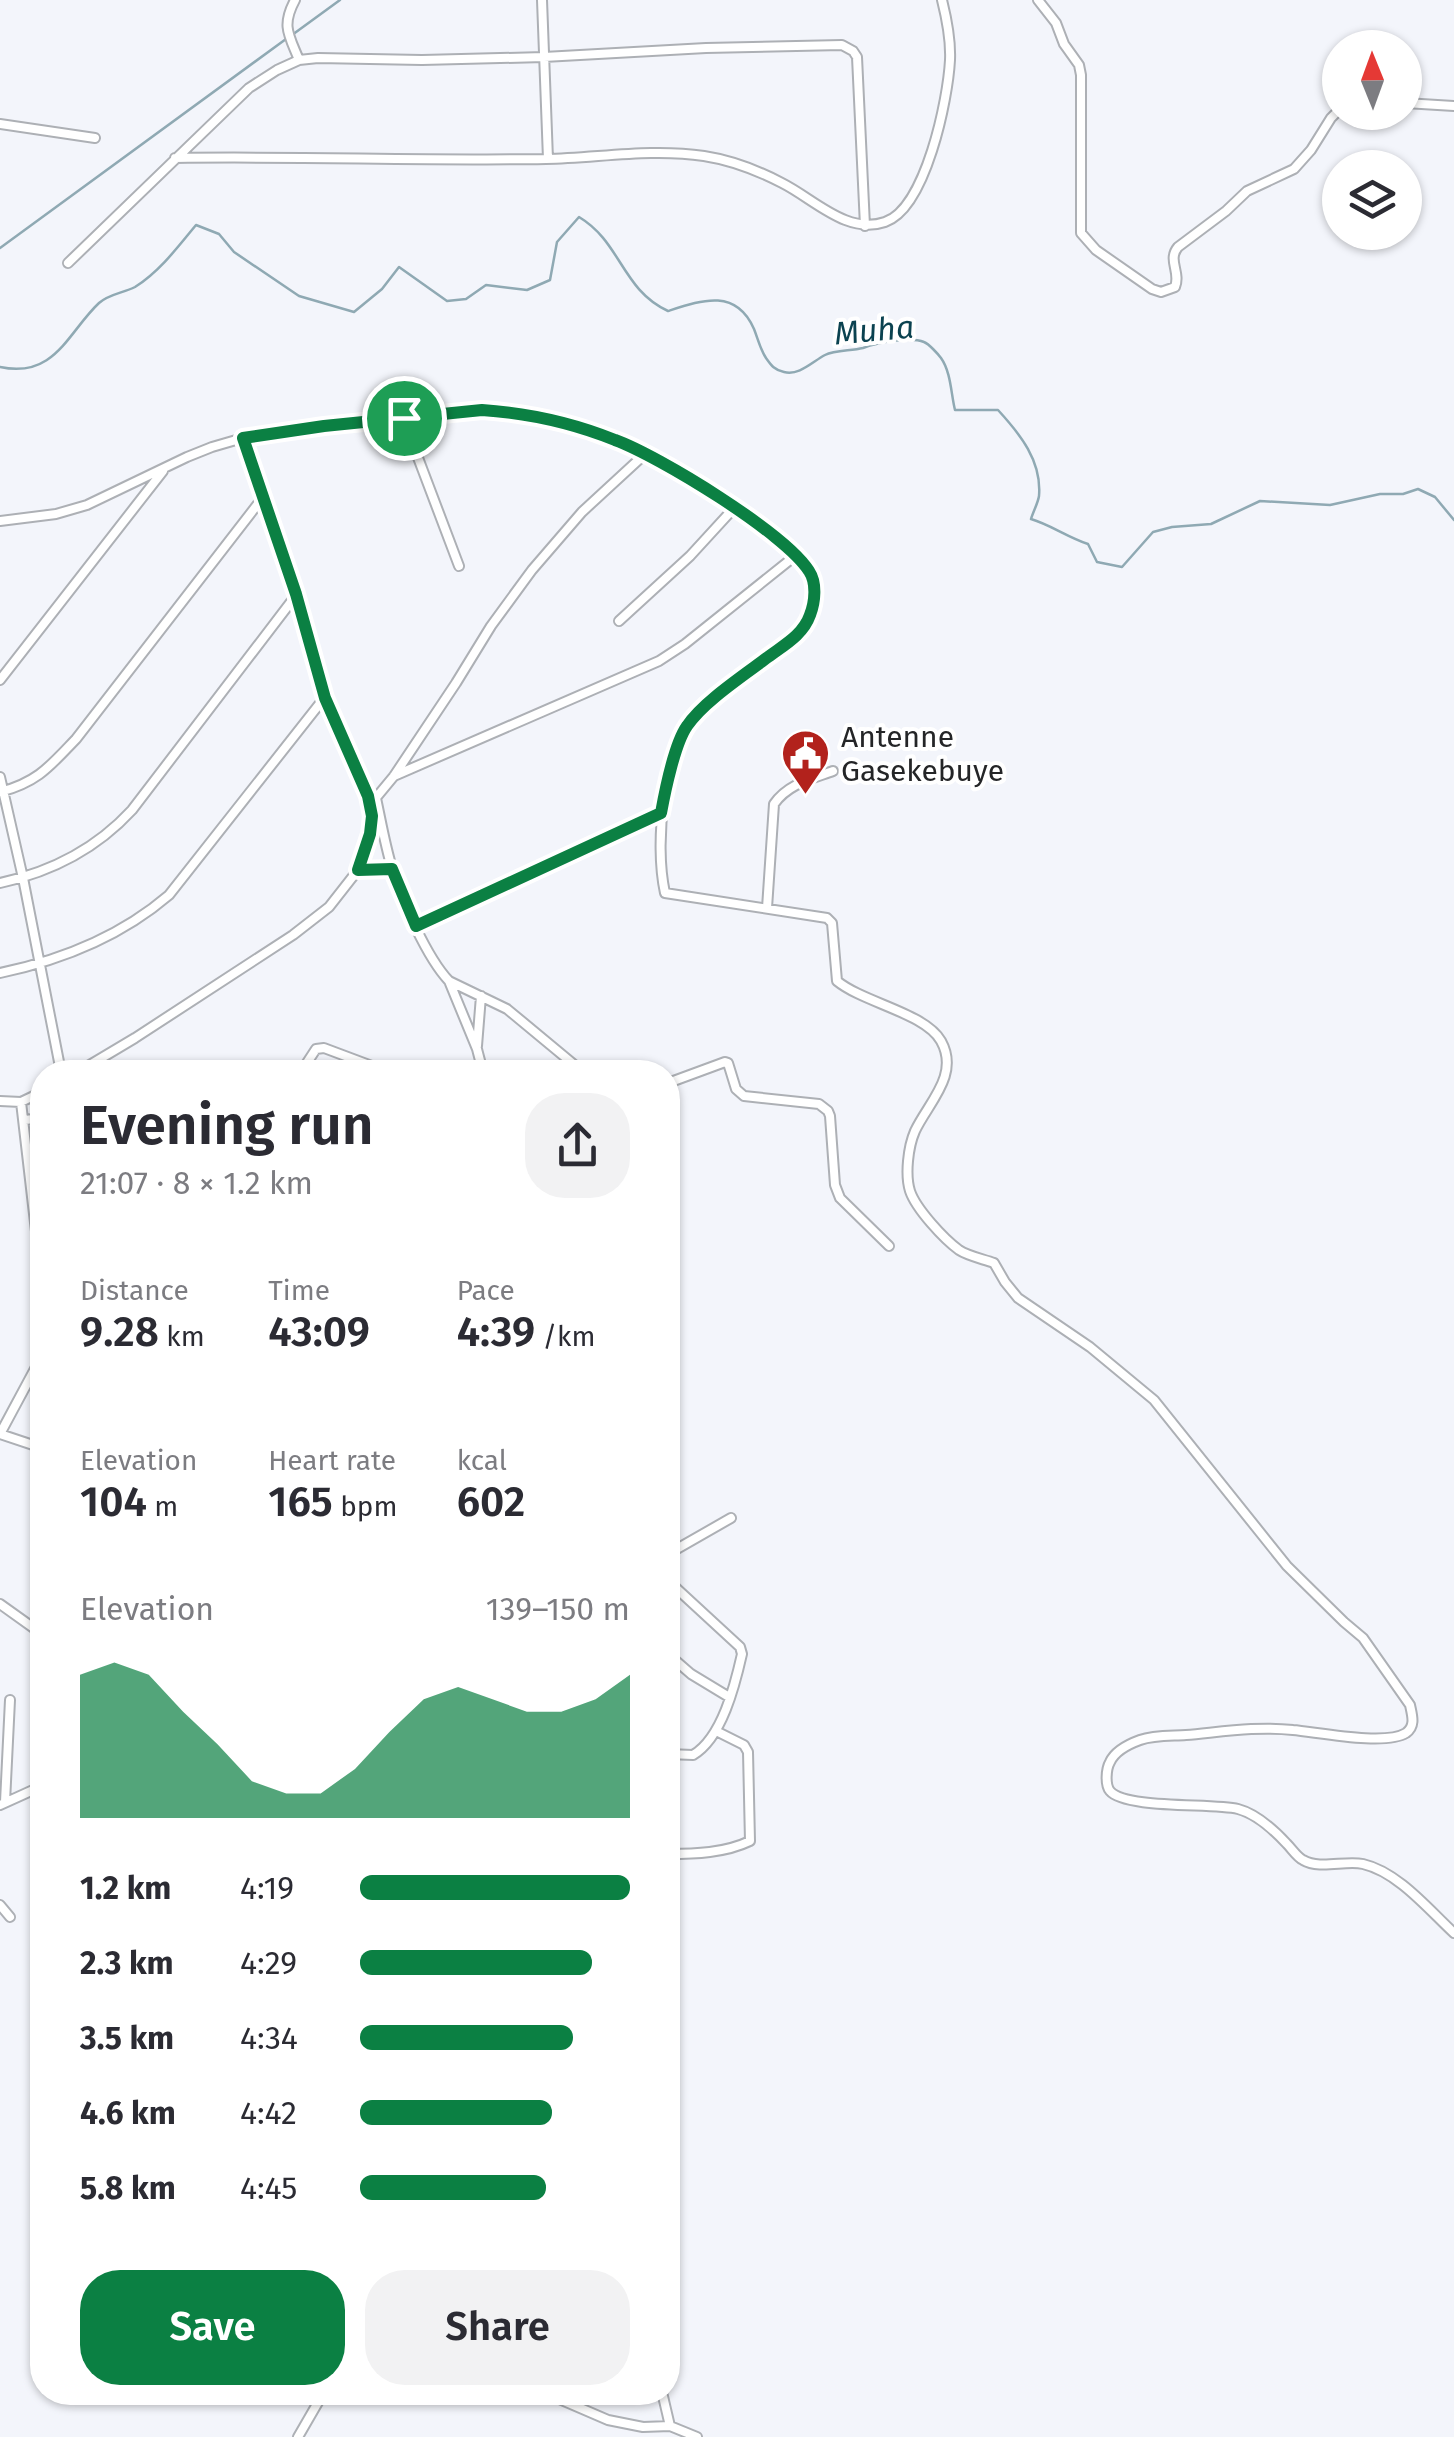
<!DOCTYPE html>
<meta charset="utf-8">
<style>
body{margin:0;font-family:"Fira Sans",sans-serif;background:#f2f2f3;color:#2b2b33;height:100vh;display:flex;flex-direction:column;font-size:38px;white-space:nowrap}
*{box-sizing:border-box;margin:0}
p{font-size:32px;color:#7c7c81}
.icon{flex:none;width:55px;height:55px;fill:none;stroke:currentColor;stroke-width:2;stroke-linecap:round;stroke-linejoin:round}
.map{position:relative;flex:1;overflow:hidden}
.details{position:absolute;left:30px;top:1060px;width:650px;height:1345px;display:flex;flex-direction:column;background:#fff;border-radius:40px;box-shadow:0 2px 8px #0004}
.details>*{flex:none}
.needle{width:65px;rotate:359deg}
.controls{position:absolute;left:1322px;top:30px;display:grid;gap:20px}
.controls a{display:grid;place-items:center;width:100px;height:100px;border-radius:50%;background:#fff;box-shadow:0 2px 8px #0004;font-size:50px}
.pin{position:absolute;display:grid;place-items:center;width:85px;height:85px;color:#fff;margin:-42px;border:5px solid #fff;border-radius:50%;box-shadow:0 2px 10px #0007}
.round{display:grid;place-items:center;flex:none;width:105px;height:105px;border-radius:40px;background:#f2f2f3}
.head{display:flex;align-items:center;justify-content:space-between;height:170px;padding:0 50px}
h1{font-size:55px;font-weight:600;line-height:75px}
.stats{display:grid;grid-template-columns:repeat(3,1fr);gap:15px;height:170px;padding:10px 50px}
.stats div{display:grid;align-content:center}
.stats b{font-size:42px;font-weight:600}
.stats small{font-size:28px;font-weight:400}
.stats p{font-size:28px}
.chart{height:280px;padding:20px 50px}
.chart p{display:flex;justify-content:space-between}
.chart svg{width:100%;height:180px;margin-top:10px;fill:#0b8043;opacity:.7}
.cta{display:flex;gap:20px;margin-top:auto;padding:20px 50px}
.cta a{flex:1;height:115px;border-radius:40px;background:#0b8043;color:#fff;font-size:40px;font-weight:600;line-height:115px;text-align:center}
.cta a+a{background:#f2f2f3;color:#2b2b33}
ul{padding:0 50px;list-style:none;font-size:32px}
li{display:grid;grid-template-columns:160px 120px 1fr;align-items:center;height:75px}
li i{height:25px;border-radius:12px;background:#0b8043}
.map>svg:first-child{display:block}
.lines{fill:none;stroke-linecap:round;stroke-linejoin:round}
.stream{stroke:#8fa9b3;stroke-width:2.5}
.minor-casing{stroke:#adb0b5;stroke-width:12}
.minor{stroke:#fff;stroke-width:8}
.route-casing{stroke:#fff;stroke-width:20}
.route{stroke:#0b8043;stroke-width:12}
.labels{text-anchor:middle;stroke-width:8;stroke-linejoin:round;paint-order:stroke}
.poi-label{font-size:30px;fill:#242527;stroke:#fff;text-anchor:start}
.water-label{font-size:32px;font-style:italic;fill:#0b4250;stroke:#fff}
</style>
<div class="map">
<svg width="1454" height="2437" viewBox="0 0 1454 2437">
<rect width="100%" height="100%" fill="#f3f5fb"/>
<g class="lines">
<path class="stream" d="M292,35L340,0
M0,248L286,39
M0,367C55,379 68,332 99,303C109,294 123,293 135,287C159,272 178,247 196,225L219,234L234,252L299,296L354,312L382,289L399,267L447,301L466,299L486,285L527,290L550,280L557,242L579,217C621,242 622,290 668,311C702,300 736,288 754,329C758,339 760,349 766,358C771,365 774,370 784,372C799,376 812,362 825,355C835,350 851,351 863,348C877,343 910,336 924,342C929,344 938,354 941,358C951,372 951,394 955,410H998C1020,434 1042,461 1039,496C1038,503 1033,512 1031,519C1051,525 1067,537 1088,544L1097,562L1122,567L1153,532L1172,527L1211,524L1260,501L1330,505L1380,494H1403L1418,489L1435,497L1454,520"/>
<defs>
<path id="minor" d="M295,0C281,26 289,35 299,60
M542,0L548,159
M1038,0L1056,23L1064,44L1079,65L1081,75V233L1096,250L1152,289L1161,292L1175,287C1181,272 1167,260 1178,247L1226,211L1247,191L1294,169L1311,150L1331,118L1340,109
M1405,103L1454,106
M0,124L95,138
M175,158C298,156 422,161 546,159C598,158 651,148 704,156C730,160 759,171 782,183C814,199 847,235 885,222C926,208 948,99 950,60C951,39 947,20 942,0
M68,263L249,88L277,70L299,60L318,58L422,60L544,57L706,48L842,45L853,51L857,57L865,226
M403,418L459,566
M0,521L56,514L87,505L187,457L212,447L243,438L324,426L482,410L529,415L570,425L614,439L646,453L772,535L810,572L813,582V605L804,628L698,713C663,752 654,842 665,893L827,918L832,923L837,981C864,1003 925,1013 941,1041C960,1075 928,1103 915,1131C908,1147 905,1175 910,1191C916,1209 944,1239 959,1250C968,1256 983,1259 994,1263L1005,1282L1018,1298L1090,1347L1154,1400L1287,1566L1344,1622L1363,1638L1410,1705C1412,1715 1416,1726 1406,1733C1385,1746 1317,1732 1293,1730C1257,1726 1221,1732 1186,1735C1171,1736 1154,1735 1140,1740C1129,1744 1115,1751 1110,1762C1106,1769 1105,1785 1110,1791C1125,1809 1213,1803 1238,1809C1257,1814 1274,1830 1287,1844C1292,1849 1297,1857 1303,1860C1320,1870 1345,1860 1363,1864C1398,1872 1429,1910 1454,1933
M619,621L690,556L734,508
M0,680L163,471
M394,776L659,661L685,644L795,556
M0,777L23,878L61,1072
M0,792C38,782 50,766 76,739L264,496
M376,798C381,821 385,845 392,868C401,899 427,958 449,981L507,1009L583,1072
M370,805L394,776L456,683L491,626L532,570L582,512L646,453
M358,870L392,869
M0,883C51,872 97,848 132,810L297,594
M767,908L774,804C788,784 811,779 833,771
M416,926L661,813
M0,973C62,960 120,937 169,895L325,697
M449,981L477,1049L483,1072
M477,1046L481,996
M78,1072L135,1038L293,935L329,907L358,870L364,855L372,816L368,796L325,697L297,594L243,438
M301,1072L316,1049L324,1048L388,1072
M668,1083L725,1062L728,1063L736,1089L744,1096L819,1104L828,1111L830,1116L835,1185L840,1198L889,1246
M0,1101L21,1102L42,1092
M21,1102L42,1283
M25,1120L42,1118
M42,1351L37,1365L0,1434L42,1448
M668,1554L731,1518
M668,1577L676,1588L740,1647L742,1654C735,1685 722,1738 693,1755L668,1754
M0,1604L42,1634
M668,1654L691,1674L729,1697
M5,1802L10,1700
M0,1805L42,1786
M668,1854C695,1854 725,1853 750,1841L748,1752L744,1745L716,1731
M0,1905L10,1917
M543,2392L608,2420L643,2427L670,2426L697,2437
M662,2392L670,2426
M298,2437L324,2392"/>
</defs>
<use href="#minor" class="minor-casing"/>
<use href="#minor" class="minor"/>
</g>
<g class="lines">
<defs>
<path id="route" d="M482,410C527,413 573,423 615,440C659,456 785,533 809,571C817,583 815,602 810,615C803,635 784,645 768,657C744,675 703,702 687,726C675,743 665,791 661,813L416,926L392,869L358,870L370,834L372,816L368,796L325,698L296,594L243,438L324,426Z"/>
</defs>
<use href="#route" class="route-casing"/>
<use href="#route" class="route"/>
</g>
<defs>
<symbol id="civic-pin" viewBox="-11 -11 22 30"><path d="M0 17L-7.5 6A9.5 9.5 0 1 1 7.5 6Z" fill="#b2221c" stroke="#fff"/><path d="M-.6-6.5H3V-4.5H.6V-3L4-1V1h2V6H-6V1h2V-1L-.6-3ZM-1.2 2.5V6h2.4V2.5Z" fill="#fff"/></symbol>
</defs>
<g fill-rule="evenodd">
<use href="#civic-pin" x="778" y="726" width="55" height="75"/>
</g>
<g class="labels">
<g class="poi-label">
<text x="841" y="747">Antenne<tspan x="841" dy="34">Gasekebuye</tspan></text>
</g>
<g class="water-label">
<text transform="translate(874 330) rotate(-5)" y="11">Muha</text>
</g>
</g>
</svg>
<div class="controls">
<a><svg class="needle" viewBox="-14 -14 28 28"><path d="M0-13l5 13h-10z" fill="#e53935"/><path d="M0 13l5-13h-10z" fill="#7c7c81"/></svg></a>
<a><svg class="icon" aria-label="layers" viewBox="0 0 24 24"><path d="M12 4l9 5-9 5-9-5zM3 14l9 5 9-5"/></svg></a>
</div>
<div class="pin" style="left:404px;top:418px;background:#1e9e55"><svg class="icon" aria-label="arrive" viewBox="0 0 24 24"><path d="M6 21V4h12l-3 4 3 4H6"/></svg></div>
<section class="details">
<div class="head"><div><h1>Evening run</h1><p>21:07 · 8 × 1.2 km</p></div><a class="round"><svg class="icon" aria-label="share" viewBox="0 0 24 24"><path d="M12 15V3M7 8l5-5 5 5M5 13v7h14v-7"/></svg></a></div>
<div class="stats">
<div><p>Distance</p><b>9.28<small> km</small></b></div>
<div><p>Time</p><b>43:09</b></div>
<div><p>Pace</p><b>4:39<small> /km</small></b></div>
</div>
<div class="stats">
<div><p>Elevation</p><b>104<small> m</small></b></div>
<div><p>Heart rate</p><b>165<small> bpm</small></b></div>
<div><p>kcal</p><b>602</b></div>
</div>
<div class="chart"><p><span>Elevation</span>139–150 m</p>
<svg viewBox="0 0 160 44" preserveAspectRatio="none"><path d="M0 44V9L10 6L20 9L30 18L40 26L50 35L60 38L70 38L80 32L90 23L100 15L110 12L120 15L130 18L140 18L150 15L160 9V44z"/></svg>
</div>
<ul>
<li><b>1.2 km</b>4:19<i style="width:100%"></i></li>
<li><b>2.3 km</b>4:29<i style="width:86%"></i></li>
<li><b>3.5 km</b>4:34<i style="width:79%"></i></li>
<li><b>4.6 km</b>4:42<i style="width:71%"></i></li>
<li><b>5.8 km</b>4:45<i style="width:69%"></i></li>
</ul>
<div class="cta"><a>Save</a><a>Share</a></div>
</section>
</div>
